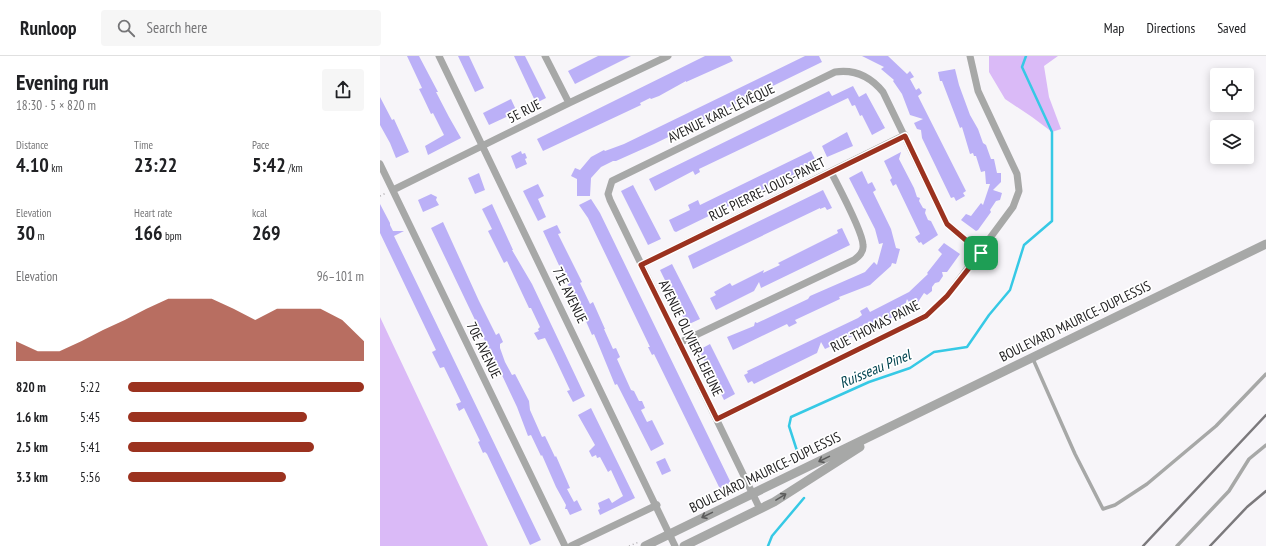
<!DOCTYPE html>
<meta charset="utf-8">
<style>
body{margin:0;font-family:"PT Sans Narrow",sans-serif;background:#f6f6f6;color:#202124;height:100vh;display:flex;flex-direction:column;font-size:15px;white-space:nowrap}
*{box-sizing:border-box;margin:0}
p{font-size:13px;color:#757577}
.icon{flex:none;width:22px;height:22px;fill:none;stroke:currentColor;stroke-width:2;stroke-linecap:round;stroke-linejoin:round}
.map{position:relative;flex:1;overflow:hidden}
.drawer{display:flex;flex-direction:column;background:#fff;width:380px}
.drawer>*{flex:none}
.controls{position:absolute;left:830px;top:12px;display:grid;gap:8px}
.controls a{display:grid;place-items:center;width:44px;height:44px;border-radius:4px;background:#fff;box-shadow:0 2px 10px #0003;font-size:20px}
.pin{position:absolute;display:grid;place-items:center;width:34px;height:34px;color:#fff;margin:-17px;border-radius:8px;box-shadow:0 2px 6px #0006}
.round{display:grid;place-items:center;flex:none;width:42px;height:42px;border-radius:4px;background:#f6f6f6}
.summary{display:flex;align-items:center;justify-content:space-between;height:68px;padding:0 16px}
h1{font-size:22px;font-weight:600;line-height:30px}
.stats{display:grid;grid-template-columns:repeat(3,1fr);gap:6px;height:68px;padding:4px 16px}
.stats div{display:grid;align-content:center}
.stats b{font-size:20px;font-weight:600}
.stats small{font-size:11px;font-weight:400}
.stats p{font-size:11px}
.chart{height:112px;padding:8px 16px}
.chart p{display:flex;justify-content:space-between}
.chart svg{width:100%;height:72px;margin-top:4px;fill:#9b321f;opacity:.7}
ul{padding:0 16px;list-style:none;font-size:13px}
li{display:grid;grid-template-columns:64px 48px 1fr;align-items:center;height:30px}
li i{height:10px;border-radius:5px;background:#9b321f}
header{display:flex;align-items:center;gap:24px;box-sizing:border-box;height:56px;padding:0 20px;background:#fff;border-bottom:1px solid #e0e0e0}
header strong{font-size:19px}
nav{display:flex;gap:22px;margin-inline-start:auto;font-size:14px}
.search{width:280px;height:36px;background:#f6f6f6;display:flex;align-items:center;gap:10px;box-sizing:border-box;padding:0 14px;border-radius:4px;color:#757577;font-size:15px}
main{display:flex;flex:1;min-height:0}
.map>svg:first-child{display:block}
.green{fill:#dabaf7}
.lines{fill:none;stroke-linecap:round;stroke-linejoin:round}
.stream{stroke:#36c9e5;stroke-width:2.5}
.building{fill:#bbb0f7}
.path{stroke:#afadb0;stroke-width:1.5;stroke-dasharray:1 3;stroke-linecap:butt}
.service{stroke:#a7a8a7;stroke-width:3.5}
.minor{stroke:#a7a8a7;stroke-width:7}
.tertiary{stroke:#a7a8a7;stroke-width:9}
.rail{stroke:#7b797c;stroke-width:2.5}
.oneway{stroke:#5b5b5b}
.route-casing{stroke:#fff;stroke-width:8}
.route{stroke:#9b321f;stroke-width:5}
.labels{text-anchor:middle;stroke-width:3.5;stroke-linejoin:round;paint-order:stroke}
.street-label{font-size:14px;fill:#1d1c1d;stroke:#fff}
.water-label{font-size:15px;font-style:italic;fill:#01434f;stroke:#fff}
</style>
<header>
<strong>Runloop</strong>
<div class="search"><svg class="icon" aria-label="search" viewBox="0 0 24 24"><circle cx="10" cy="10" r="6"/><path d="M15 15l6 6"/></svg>Search here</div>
<nav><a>Map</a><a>Directions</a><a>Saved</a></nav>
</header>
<main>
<section class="drawer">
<div class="summary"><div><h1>Evening run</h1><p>18:30 · 5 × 820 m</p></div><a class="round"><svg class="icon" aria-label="share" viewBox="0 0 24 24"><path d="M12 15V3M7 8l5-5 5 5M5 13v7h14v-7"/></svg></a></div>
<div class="stats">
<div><p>Distance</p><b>4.10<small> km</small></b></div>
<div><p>Time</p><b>23:22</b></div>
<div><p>Pace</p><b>5:42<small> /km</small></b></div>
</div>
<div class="stats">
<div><p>Elevation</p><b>30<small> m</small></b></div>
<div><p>Heart rate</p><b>166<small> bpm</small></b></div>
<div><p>kcal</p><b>269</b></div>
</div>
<div class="chart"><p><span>Elevation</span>96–101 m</p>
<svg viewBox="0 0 160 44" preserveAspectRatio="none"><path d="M0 44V32L10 38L20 38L30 32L40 25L50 19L60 12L70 6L80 6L90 6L100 12L110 19L120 12L130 12L140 12L150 19L160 32V44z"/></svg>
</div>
<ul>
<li><b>820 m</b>5:22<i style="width:100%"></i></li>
<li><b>1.6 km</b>5:45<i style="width:76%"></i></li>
<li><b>2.5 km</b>5:41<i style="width:79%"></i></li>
<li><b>3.3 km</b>5:56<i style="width:67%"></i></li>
</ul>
</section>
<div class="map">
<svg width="886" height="490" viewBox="0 0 886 490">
<rect width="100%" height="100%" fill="#f7f5f9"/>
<path class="green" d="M609,0H678L664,10L669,41L681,73L672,76L652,61L625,43L609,16Z
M0,261L108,490H0Z"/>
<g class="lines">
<path class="stream" d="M418,398L409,370L411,361L489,326L530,312L554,296L587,291L609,259L630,234L644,189L672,165V76L642,11L646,0
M388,490L392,480L424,442"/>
</g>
<path class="building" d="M27,0H39L58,36H56L69,61L81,82L48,99L45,90L64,79L53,57L51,58L43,41L39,33L42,32Z
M78,0H89L104,32L95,36Z
M134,0H145L166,42L156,47Z
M218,0H251L195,28L188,15Z
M325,0H350L353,5L306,26V25L279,40L271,43L270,42L260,47L261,49L163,95L157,83Z
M425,0H439L442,6L274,88L236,105H233L221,111L211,122L210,140H197V123L191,120L195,112L200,114L211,101L224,94L225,95L244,88Z
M482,0H508L527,18L530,15L534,21L530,23L536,34L539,32L542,37L538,40L586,135L583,137L585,140L576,145L574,141L571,142L542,82L541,74L537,73L534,67L543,63L530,59L522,38L513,25L514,24L501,13L504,11Z
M575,13L579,29L590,59L598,73L603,87L606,89L611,103H614L617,117H621V126L613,134L622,137L620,144L616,145L610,154L611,156L598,174L596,175L581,164L586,158L591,160L601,147L603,149L610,128H606L605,115L601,116L596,100H594L593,97L590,98L582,71L580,72L562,25H560L558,16Z
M473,30L479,41L486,37L505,72L492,79L482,59L480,60L475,49L472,50L468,42L319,113L320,116L315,119L313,115L275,135L269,123L449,35L452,40Z
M0,41L12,64L14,63L29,96L16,102L10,87L0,69Z
M131,43L137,56L109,69L103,57Z
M467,76L473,90L447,101L442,90Z
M141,95L142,98L145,97L147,102L145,103L147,108L136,113L131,100Z
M431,95L437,107L296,176L294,175L289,164L310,154L308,149L318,144L320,149Z
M521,96L519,103L534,132L537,141L540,142L539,145L543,152L546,153L545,157L548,164L551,165L558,179L543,189L541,186L539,187L535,181L540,178L516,128L513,130L510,124L512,122L504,105Z
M482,115L488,128L492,126L496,134L493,136L511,173L516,192L520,193L516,208L512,207L511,210L490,229L459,241L460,243L415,264L417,267L409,271L407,268L353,294L347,281L374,270L375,266L377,267L428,243L430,240L485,216L494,206L497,209L503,187L499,188L495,173L469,122Z
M99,117L105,134L95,138L88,122Z
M158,128L164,140L158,143L166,161L158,165L143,135Z
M253,129L281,183L268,189L241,135Z
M443,134L452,152L447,154L445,151L440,153V152L313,213L308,200Z
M51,138L57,141L56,144L59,149L43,156L38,144Z
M211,143L220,157L350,425L351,428L340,433L274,298L272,299L268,291H270L208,162L199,149Z
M0,148L10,167V169L13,175H24L14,180L161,484L150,489L107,398L105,396L103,397L98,386L100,385L84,352L79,355L76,348L81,346L64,311L60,312L52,296L56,294L0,177Z
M112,148L133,194H132L152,228L205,340L193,346L187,335L190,334L173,298L165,282L158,284L154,277L159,275L158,273L160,271L151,252H149L127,205L124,207L108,175L112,173L102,153Z
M63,166L99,245L116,279L119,277L123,286L120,288V292L125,306L132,319L135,318L149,345L150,354L162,381L165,380L175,401L176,400L187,425L190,432L187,433L194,446L197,444L202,454L190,459L187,453H185L186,449L176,431L162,399L161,400L151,379L148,380L137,351L121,317L119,318L115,311L107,289L51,172Z
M177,169L181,177L178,178L202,226L200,227L210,248L213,246L225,273H224L233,293L236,292L240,301L237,303L251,334L254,335L259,345H262L265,352L261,354L267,366L272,364L284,388L271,395L237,328L235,329L219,290L214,278L212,279L198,247L197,248L163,175Z
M462,172L470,189L381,232L379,226L374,235L336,254L330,242L336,239L334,236L350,227L352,230L384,214L383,217L400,209L398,207L458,177L457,174Z
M564,187L580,198L567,216H562L563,220L559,226L555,227L552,231V235L547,239L544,237L538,246L531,250L527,243L523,256L503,266L496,263L494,270L445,293L441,286L437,297L374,328L372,325L368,327L364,319L368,317L367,315L478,262L482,259L480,255L487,251L490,256L529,236L548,218L547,217L562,198L558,194Z
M292,208L320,263L307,269L280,214Z
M330,288L355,338L344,344L319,294Z
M211,352L255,442L220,459L218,454L220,453L218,447L229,442L232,447L243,440L231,414L228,416L220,401L217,402L216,399L212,401L209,395L215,389L198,359Z
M285,402L291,415L282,419L276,406Z"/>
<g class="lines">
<path class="path" d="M0,140L6,137
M249,490L259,486"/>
<path class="service" d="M653,303L695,398L723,453L735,449L767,428L836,370L886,318
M797,490L849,435L869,403L886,389"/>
<path class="minor" d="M59,0L295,490
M165,0L189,47
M0,108L185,490
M13,134L189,47L288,0
M261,209L525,79
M299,287L474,204C479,200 484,196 483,189C483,176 458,130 451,116
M337,363L546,260L567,240L633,151L639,135L637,118L598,35L590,0
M380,453L230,144L228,138L232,125L455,16C475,13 490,20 503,36L567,168L601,197
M191,490L277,449"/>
<path class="tertiary" d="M265,490L886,188
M304,490L394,446L480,391"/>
<path class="rail" d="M763,490L886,359
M830,490L867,451L886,435"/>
</g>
<defs><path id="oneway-shaft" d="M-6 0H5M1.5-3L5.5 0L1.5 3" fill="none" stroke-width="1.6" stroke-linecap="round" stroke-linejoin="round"/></defs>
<g class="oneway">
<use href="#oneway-shaft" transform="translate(444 403) rotate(154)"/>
<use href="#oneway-shaft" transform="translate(401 441) rotate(-32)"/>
<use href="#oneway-shaft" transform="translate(327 459) rotate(154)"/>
</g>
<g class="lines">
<defs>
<path id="route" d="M525,80L567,168L601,197L567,240L546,260L337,363L261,209Z"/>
</defs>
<use href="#route" class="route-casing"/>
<use href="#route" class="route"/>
</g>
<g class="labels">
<g class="street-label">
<text transform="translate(144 55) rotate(-27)" y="5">5E RUE</text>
<text transform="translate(341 57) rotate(-26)" y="5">AVENUE KARL-LÉVÊQUE</text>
<text transform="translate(387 133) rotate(-26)" y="5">RUE PIERRE-LOUIS-PANET</text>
<text transform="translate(190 239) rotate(64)" y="5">71E AVENUE</text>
<text transform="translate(695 265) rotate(-26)" y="5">BOULEVARD MAURICE-DUPLESSIS</text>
<text transform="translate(495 270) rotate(-27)" y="5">RUE THOMAS PAINE</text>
<text transform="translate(311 282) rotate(64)" y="5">AVENUE OLIVIER-LEJEUNE</text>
<text transform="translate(104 294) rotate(64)" y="5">70E AVENUE</text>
<text transform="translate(385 416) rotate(-26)" y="5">BOULEVARD MAURICE-DUPLESSIS</text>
</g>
<g class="water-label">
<text transform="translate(495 313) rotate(-23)" y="5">Ruisseau Pinel</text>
</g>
</g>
</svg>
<div class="controls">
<a><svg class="icon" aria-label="locate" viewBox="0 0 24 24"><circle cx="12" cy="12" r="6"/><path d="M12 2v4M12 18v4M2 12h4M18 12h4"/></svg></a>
<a><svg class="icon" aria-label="layers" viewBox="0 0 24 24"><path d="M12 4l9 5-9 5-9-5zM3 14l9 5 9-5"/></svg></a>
</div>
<div class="pin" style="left:601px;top:197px;background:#1e9e55"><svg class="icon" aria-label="arrive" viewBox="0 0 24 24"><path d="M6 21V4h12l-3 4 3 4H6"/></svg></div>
</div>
</main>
